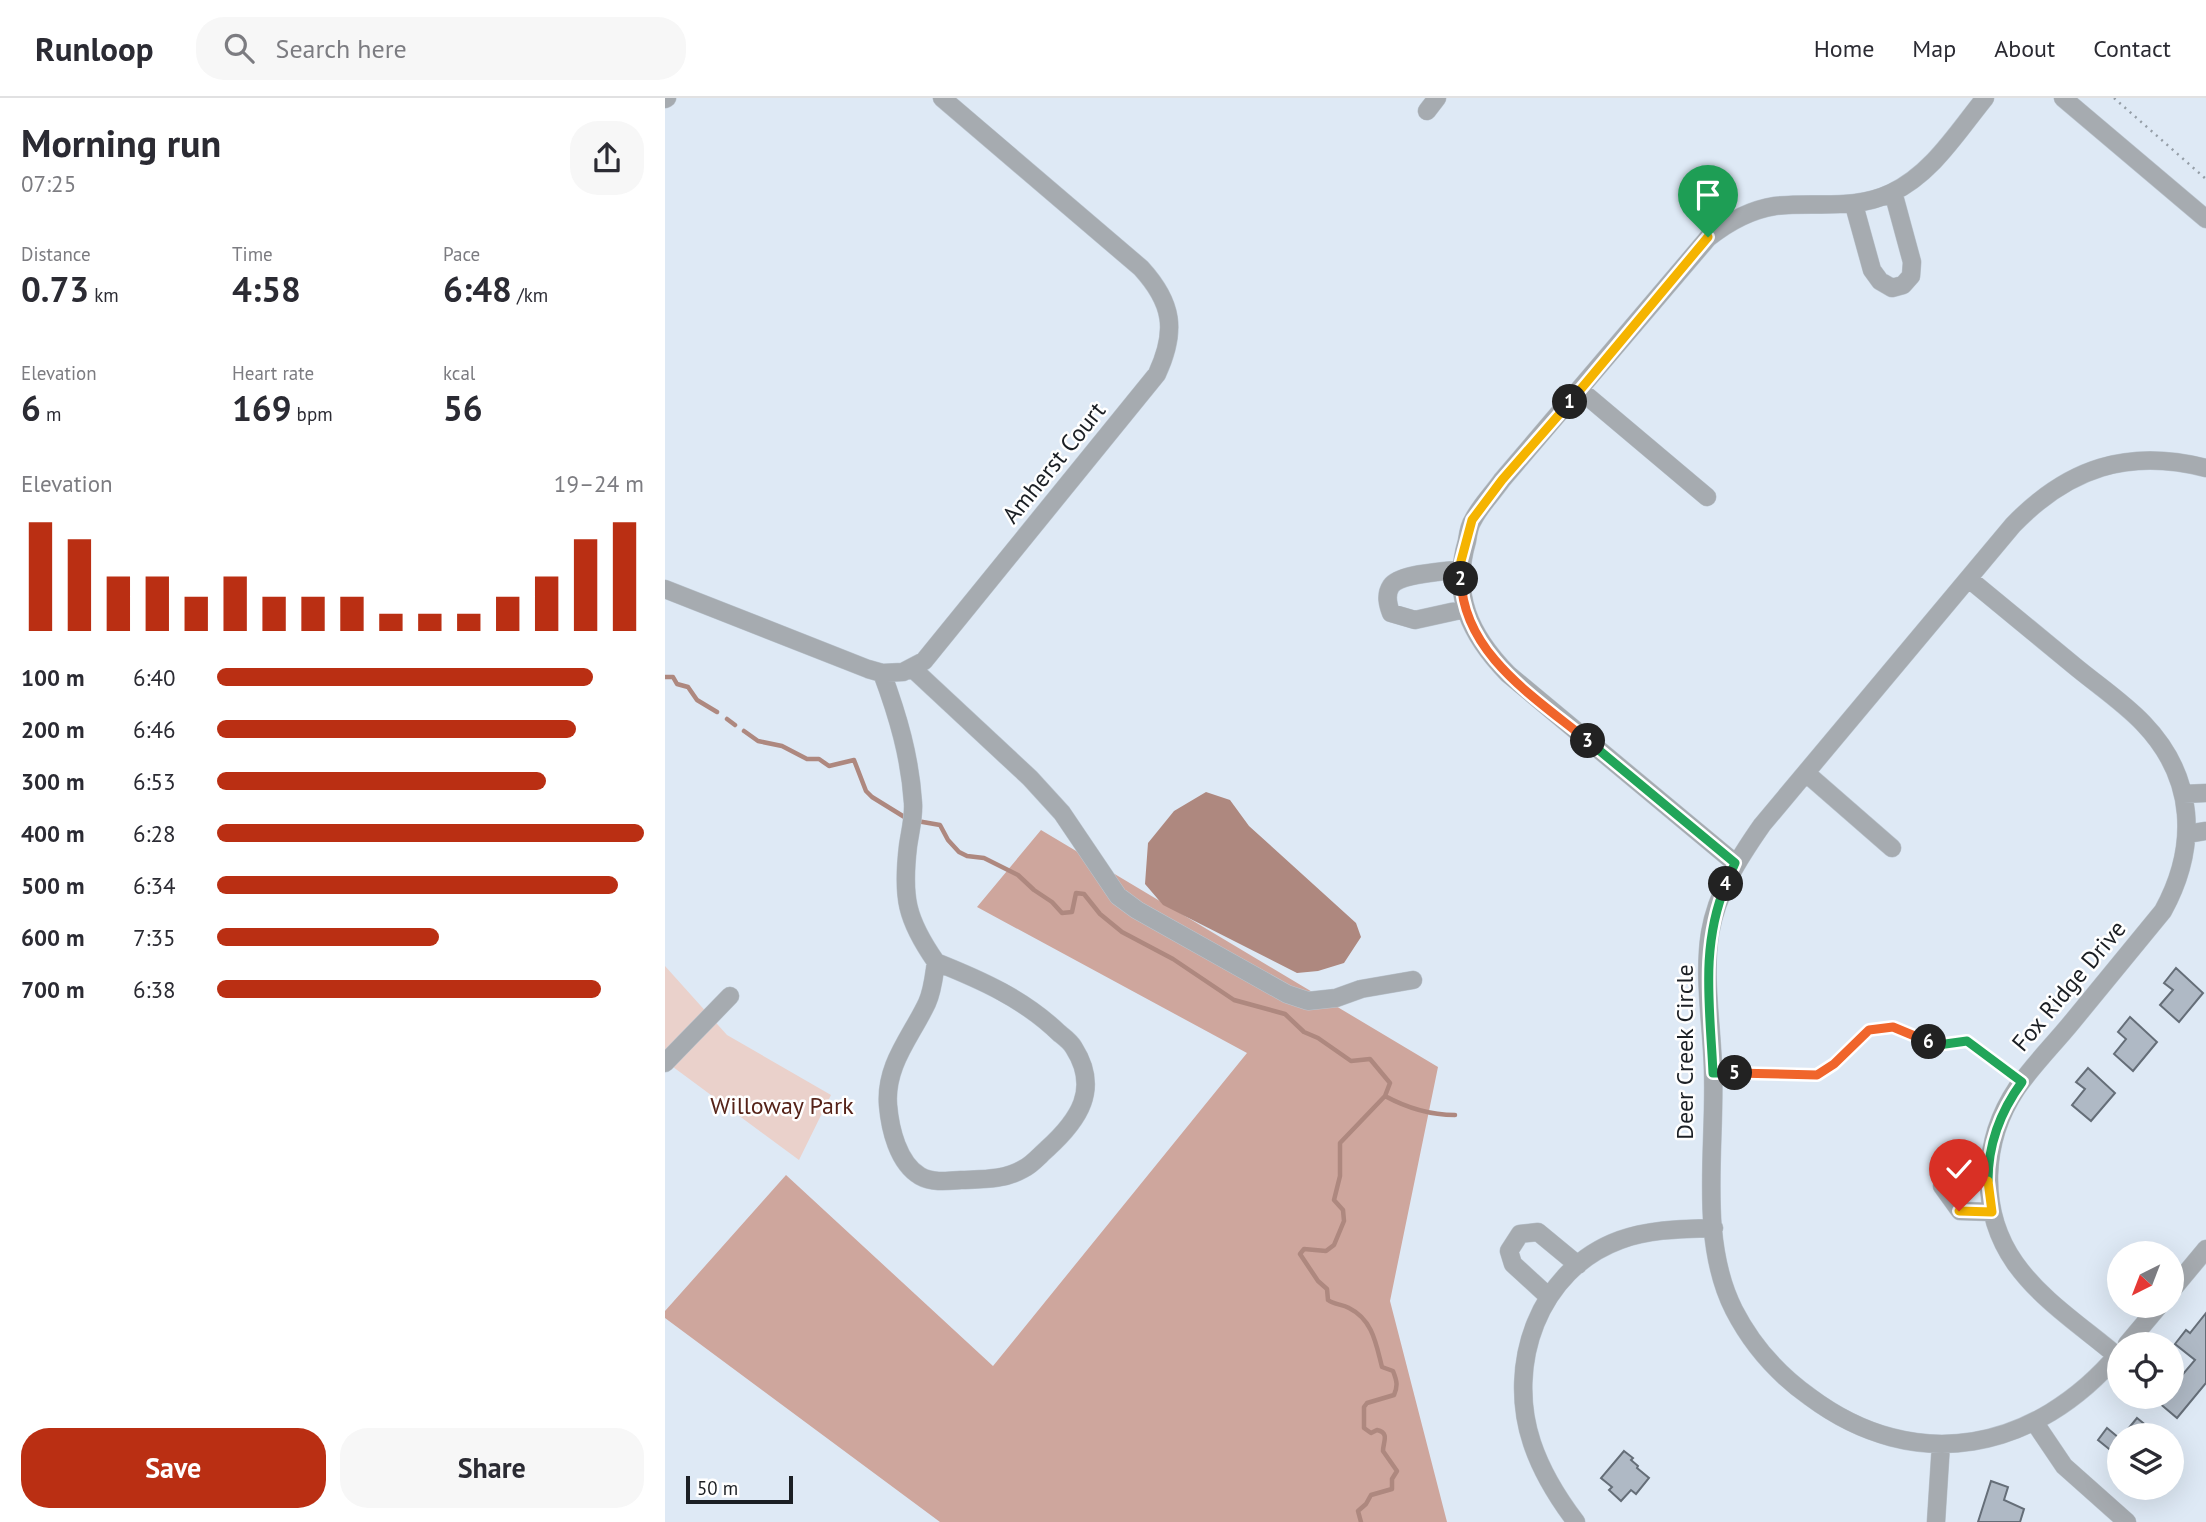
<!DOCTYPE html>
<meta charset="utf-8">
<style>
body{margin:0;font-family:"PT Sans",sans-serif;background:#f7f7f7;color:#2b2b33;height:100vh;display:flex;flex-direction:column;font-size:26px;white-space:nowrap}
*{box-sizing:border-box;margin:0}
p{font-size:23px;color:#7c7c81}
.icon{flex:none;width:38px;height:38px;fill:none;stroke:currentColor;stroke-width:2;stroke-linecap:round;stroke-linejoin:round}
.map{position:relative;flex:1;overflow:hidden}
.sheet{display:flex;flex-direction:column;background:#fff;width:665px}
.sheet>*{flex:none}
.needle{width:46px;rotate:222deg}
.fabs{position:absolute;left:1442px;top:1143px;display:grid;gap:14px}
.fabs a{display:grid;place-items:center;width:77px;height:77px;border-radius:50%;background:#fff;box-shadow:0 7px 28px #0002;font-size:35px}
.scale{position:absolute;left:21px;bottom:18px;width:107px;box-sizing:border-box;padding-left:7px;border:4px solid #1b1f24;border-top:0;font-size:19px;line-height:24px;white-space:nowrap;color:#1b1f24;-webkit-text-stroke:5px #fff;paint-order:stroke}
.pin{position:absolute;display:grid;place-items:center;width:60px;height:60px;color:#fff;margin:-72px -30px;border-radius:50% 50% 50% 0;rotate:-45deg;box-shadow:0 0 7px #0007}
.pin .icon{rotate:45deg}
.km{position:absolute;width:35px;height:35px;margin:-18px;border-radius:50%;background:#222;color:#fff;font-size:19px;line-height:35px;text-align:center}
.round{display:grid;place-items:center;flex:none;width:74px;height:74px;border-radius:28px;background:#f7f7f7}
.overview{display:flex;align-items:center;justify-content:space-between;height:119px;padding:0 21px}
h1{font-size:38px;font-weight:800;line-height:52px}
.stats{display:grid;grid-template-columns:repeat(3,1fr);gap:10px;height:119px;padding:7px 21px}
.stats div{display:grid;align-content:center}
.stats b{font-size:35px;font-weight:800}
.stats small{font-size:19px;font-weight:400}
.stats p{font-size:19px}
.chart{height:196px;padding:14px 21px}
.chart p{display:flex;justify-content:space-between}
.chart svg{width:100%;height:126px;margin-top:7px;stroke:#ba2f13;stroke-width:6}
.action{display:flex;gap:14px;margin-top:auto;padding:14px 21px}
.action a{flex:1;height:80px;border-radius:28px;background:#ba2f13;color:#fff;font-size:28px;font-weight:800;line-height:80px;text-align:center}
.action a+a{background:#f7f7f7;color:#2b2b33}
ul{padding:0 21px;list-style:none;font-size:23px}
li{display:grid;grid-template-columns:112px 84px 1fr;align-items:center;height:52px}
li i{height:18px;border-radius:9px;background:#ba2f13}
header{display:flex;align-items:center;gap:42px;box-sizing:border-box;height:98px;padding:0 35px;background:#fff;border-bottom:2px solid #e1e1e2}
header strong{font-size:33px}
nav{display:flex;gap:38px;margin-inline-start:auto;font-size:24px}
.search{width:490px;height:63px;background:#f7f7f7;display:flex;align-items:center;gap:18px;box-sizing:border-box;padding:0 24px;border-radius:28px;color:#7c7c81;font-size:26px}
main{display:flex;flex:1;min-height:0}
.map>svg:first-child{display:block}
.green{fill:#ead1cb}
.forest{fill:#cea69d}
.water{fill:#ae887f}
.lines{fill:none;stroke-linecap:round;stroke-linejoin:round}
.stream{stroke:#ae887f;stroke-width:4.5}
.building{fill:#afb9c5;stroke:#656e78;stroke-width:2}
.minor-casing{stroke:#bbc5cf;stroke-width:19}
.path{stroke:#959ea7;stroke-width:2.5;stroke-dasharray:2 5;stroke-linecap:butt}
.minor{stroke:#a6abb0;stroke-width:18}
.split-1-casing{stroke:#fff;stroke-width:14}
.split-2-casing{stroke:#fff;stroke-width:14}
.split-3-casing{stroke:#fff;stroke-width:14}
.split-4-casing{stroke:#fff;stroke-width:14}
.split-5-casing{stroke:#fff;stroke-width:14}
.split-6-casing{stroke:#fff;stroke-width:14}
.split-7-casing{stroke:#fff;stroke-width:14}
.split-8-casing{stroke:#fff;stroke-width:14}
.split-1{stroke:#f5b400;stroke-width:9}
.split-2{stroke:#f5b400;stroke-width:9}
.split-3{stroke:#f0652b;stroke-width:9}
.split-4{stroke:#22a559;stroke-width:9}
.split-5{stroke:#22a559;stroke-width:9}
.split-6{stroke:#f0652b;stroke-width:9}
.split-7{stroke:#22a559;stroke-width:9}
.split-8{stroke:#f5b400;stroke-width:9}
.labels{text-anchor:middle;stroke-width:5;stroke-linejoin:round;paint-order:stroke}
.street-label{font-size:24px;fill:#1b1f24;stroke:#fff}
.park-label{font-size:24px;fill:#562319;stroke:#fff}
</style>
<header>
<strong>Runloop</strong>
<div class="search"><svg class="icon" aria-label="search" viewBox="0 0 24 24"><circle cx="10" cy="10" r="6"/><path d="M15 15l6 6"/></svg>Search here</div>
<nav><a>Home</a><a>Map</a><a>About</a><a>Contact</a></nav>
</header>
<main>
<section class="sheet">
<div class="overview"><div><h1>Morning run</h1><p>07:25</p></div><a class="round"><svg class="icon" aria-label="share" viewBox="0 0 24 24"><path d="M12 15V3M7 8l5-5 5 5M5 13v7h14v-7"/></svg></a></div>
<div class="stats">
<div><p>Distance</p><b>0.73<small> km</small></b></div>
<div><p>Time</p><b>4:58</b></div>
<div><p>Pace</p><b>6:48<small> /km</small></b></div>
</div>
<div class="stats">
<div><p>Elevation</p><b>6<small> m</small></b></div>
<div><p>Heart rate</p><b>169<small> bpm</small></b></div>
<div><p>kcal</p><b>56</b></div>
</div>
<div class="chart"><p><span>Elevation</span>19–24 m</p>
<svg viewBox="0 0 160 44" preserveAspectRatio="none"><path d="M5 44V6M15 44V12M25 44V25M35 44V25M45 44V32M55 44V25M65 44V32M75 44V32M85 44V32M95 44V38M105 44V38M115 44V38M125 44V32M135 44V25M145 44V12M155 44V6"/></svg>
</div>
<ul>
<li><b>100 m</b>6:40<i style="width:88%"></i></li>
<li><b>200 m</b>6:46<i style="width:84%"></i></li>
<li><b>300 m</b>6:53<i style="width:77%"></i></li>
<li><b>400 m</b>6:28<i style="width:100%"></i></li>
<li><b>500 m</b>6:34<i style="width:94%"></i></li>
<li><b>600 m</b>7:35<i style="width:52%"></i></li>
<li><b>700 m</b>6:38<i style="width:90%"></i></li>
</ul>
<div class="action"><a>Save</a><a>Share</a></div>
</section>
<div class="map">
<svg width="1541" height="1424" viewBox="0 0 1541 1424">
<rect width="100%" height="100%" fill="#dee9f5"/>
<path class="green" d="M0,868L62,937L166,997L134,1062L0,963Z"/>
<path class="forest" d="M376,732L773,969L725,1203L782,1424H275L0,1220V1213L121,1077L328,1268L582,955L312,809Z"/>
<path class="water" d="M541,694L565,702L584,728L691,825L696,839L679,865L653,873L632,875L498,807L480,786L483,745L509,713Z"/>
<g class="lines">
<path class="stream" d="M0,579H8L12,586L23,589L32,602L52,614
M62,621L70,627
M79,633L93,643L117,648L142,661H154L164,668L189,662L201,693L207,699L241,720
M252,723L275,727L283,742L294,754L302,758L319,760L353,777L369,792L387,804L397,815L407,814L411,795L419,796L435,816L457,834L508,861L569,902L620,916L639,934L653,940L686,963L705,961L725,985L720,998L675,1045V1078L669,1102L678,1112L679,1123L669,1147L661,1153L639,1151L635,1156L653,1183L662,1191L663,1202C670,1207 677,1206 684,1210C708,1222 711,1246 717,1269L728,1273C732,1283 733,1288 729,1297L702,1305L699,1309V1330L706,1335L712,1332C725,1335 718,1344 718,1353L732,1373L727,1381V1391L706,1397L701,1406L693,1413L696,1424
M720,998C742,1010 765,1017 790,1017"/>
</g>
<path class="building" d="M1511,870L1538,895L1514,924L1495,907L1508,892L1499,885Z
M1465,919L1492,944L1468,973L1449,956L1461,941L1453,934Z
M1423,970L1450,995L1426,1023L1407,1007L1420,991L1411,984Z
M1541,1215V1285L1512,1320L1486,1298H1507V1289L1530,1262L1510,1246L1521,1232L1525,1235Z
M1472,1320L1493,1337H1458Z
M1442,1330L1454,1340V1359L1433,1342Z
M959,1353L968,1360L966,1362L973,1368L972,1370L984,1380L971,1396L966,1392L956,1403L944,1392L947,1389L936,1380Z
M1326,1383L1343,1389L1339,1402L1359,1411L1355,1424H1313Z"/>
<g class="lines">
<defs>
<path id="minor" d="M1398,0L1541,121
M0,1L2,0
M762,13L772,0
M1189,107L1207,172L1215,183L1227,190L1238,187L1246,178L1247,164L1228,94
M915,292L1042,399
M796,471C780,474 735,475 726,488C720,497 723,507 726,515L750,522L800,511
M1304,481C1340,511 1376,540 1412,570C1434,588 1459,605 1478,625C1531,680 1533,749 1498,813C1468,850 1437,887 1407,924C1389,946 1368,967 1352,990C1317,1042 1313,1112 1350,1165C1376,1202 1418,1229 1452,1258
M0,491L203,571L217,575L238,574L259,563L492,276C512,233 508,205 476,170L277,0
M248,571L365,680L397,715L453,798L472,812L622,896L643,903L671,900L696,891L748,882
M217,575C233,618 245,659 248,705C249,719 245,734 243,748C237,799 241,821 271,864
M1141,675L1227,750
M1518,696L1541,695
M1522,736L1541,733
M1070,765L843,576C805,537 786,497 802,443C803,436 804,428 808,422C815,408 828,395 837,382L1043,140C1063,124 1084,112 1110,108C1150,103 1188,113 1226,95C1267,76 1293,33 1320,0
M271,864C316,882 359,901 394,935C399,939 406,944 409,950C435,991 414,1022 382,1051C375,1057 367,1067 358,1071C339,1082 318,1081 296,1082C283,1083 267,1085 255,1078C233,1065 225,1031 223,1007C220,967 246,939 262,905C268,892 269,877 271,864Z
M0,965L65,898
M1323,1071L1295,1072L1277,1088L1295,1113L1327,1114
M1507,1192L1541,1151
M884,1199L848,1166L844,1153L855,1136L873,1134L913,1167
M1462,1246L1494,1208
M1454,1255C1371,1353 1251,1378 1145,1299C1114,1277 1087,1247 1069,1212C1033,1141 1051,1050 1048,972C1047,927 1038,880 1045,835C1052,794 1074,760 1097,727L1348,427C1403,370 1463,350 1541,370
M1370,1325L1399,1368L1462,1424
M911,1424C892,1399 877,1375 867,1345C841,1267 873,1172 955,1142C985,1131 1017,1131 1049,1130
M1271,1424L1276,1346"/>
</defs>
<use href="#minor" class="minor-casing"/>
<path class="path" d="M1449,0L1541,81
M1062,975L1151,977L1169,966L1204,932L1228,929L1273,947L1302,943L1345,975"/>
<use href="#minor" class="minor"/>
</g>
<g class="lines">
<defs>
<path id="split-1" d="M905,304L1043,139"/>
<path id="split-2" d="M796,481V463L807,422L837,382L905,304"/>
<path id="split-3" d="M796,481C798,556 871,600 923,643"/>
<path id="split-4" d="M923,643L1070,765L1061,786"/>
<path id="split-5" d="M1061,786C1035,848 1045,909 1048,975H1070"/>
<path id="split-6" d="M1070,975L1152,977L1169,966L1204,932L1228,929L1264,944"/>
<path id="split-7" d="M1264,944L1273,947L1302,943L1357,984C1335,1014 1323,1047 1323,1083"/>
<path id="split-8" d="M1294,1113L1327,1114L1323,1083"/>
</defs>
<use href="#split-1" class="split-1-casing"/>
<use href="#split-2" class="split-2-casing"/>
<use href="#split-3" class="split-3-casing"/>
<use href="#split-4" class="split-4-casing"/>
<use href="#split-5" class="split-5-casing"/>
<use href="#split-6" class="split-6-casing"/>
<use href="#split-7" class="split-7-casing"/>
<use href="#split-8" class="split-8-casing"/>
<use href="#split-1" class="split-1"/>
<use href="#split-2" class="split-2"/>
<use href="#split-3" class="split-3"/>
<use href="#split-4" class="split-4"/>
<use href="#split-5" class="split-5"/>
<use href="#split-6" class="split-6"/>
<use href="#split-7" class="split-7"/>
<use href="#split-8" class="split-8"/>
</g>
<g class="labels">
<g class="street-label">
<text transform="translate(389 365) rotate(-51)" y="8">Amherst Court</text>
<text transform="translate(1404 888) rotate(-50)" y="8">Fox Ridge Drive</text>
<text transform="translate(1020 954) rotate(-90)" y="8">Deer Creek Circle</text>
</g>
<g class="park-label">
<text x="117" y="1016">Willoway Park</text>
</g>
</g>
</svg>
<div class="fabs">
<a><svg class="needle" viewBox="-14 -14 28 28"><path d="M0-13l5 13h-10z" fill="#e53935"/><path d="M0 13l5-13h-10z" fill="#7c7c81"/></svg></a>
<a><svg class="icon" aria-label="locate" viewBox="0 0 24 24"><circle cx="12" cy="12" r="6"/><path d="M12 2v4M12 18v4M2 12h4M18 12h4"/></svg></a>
<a><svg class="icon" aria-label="layers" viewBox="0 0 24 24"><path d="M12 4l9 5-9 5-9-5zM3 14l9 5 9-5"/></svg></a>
</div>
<div class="scale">50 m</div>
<div class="pin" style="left:1043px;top:139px;background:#1e9e55"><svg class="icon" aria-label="arrive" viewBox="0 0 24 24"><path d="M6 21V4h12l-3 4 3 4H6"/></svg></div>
<div class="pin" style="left:1294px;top:1113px;background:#d93025"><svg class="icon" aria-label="check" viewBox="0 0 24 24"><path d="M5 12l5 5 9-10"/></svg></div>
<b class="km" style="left:905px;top:304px">1</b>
<b class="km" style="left:796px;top:481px">2</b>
<b class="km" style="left:923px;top:643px">3</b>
<b class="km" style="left:1061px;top:786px">4</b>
<b class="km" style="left:1070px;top:975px">5</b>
<b class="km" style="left:1264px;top:944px">6</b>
</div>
</main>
